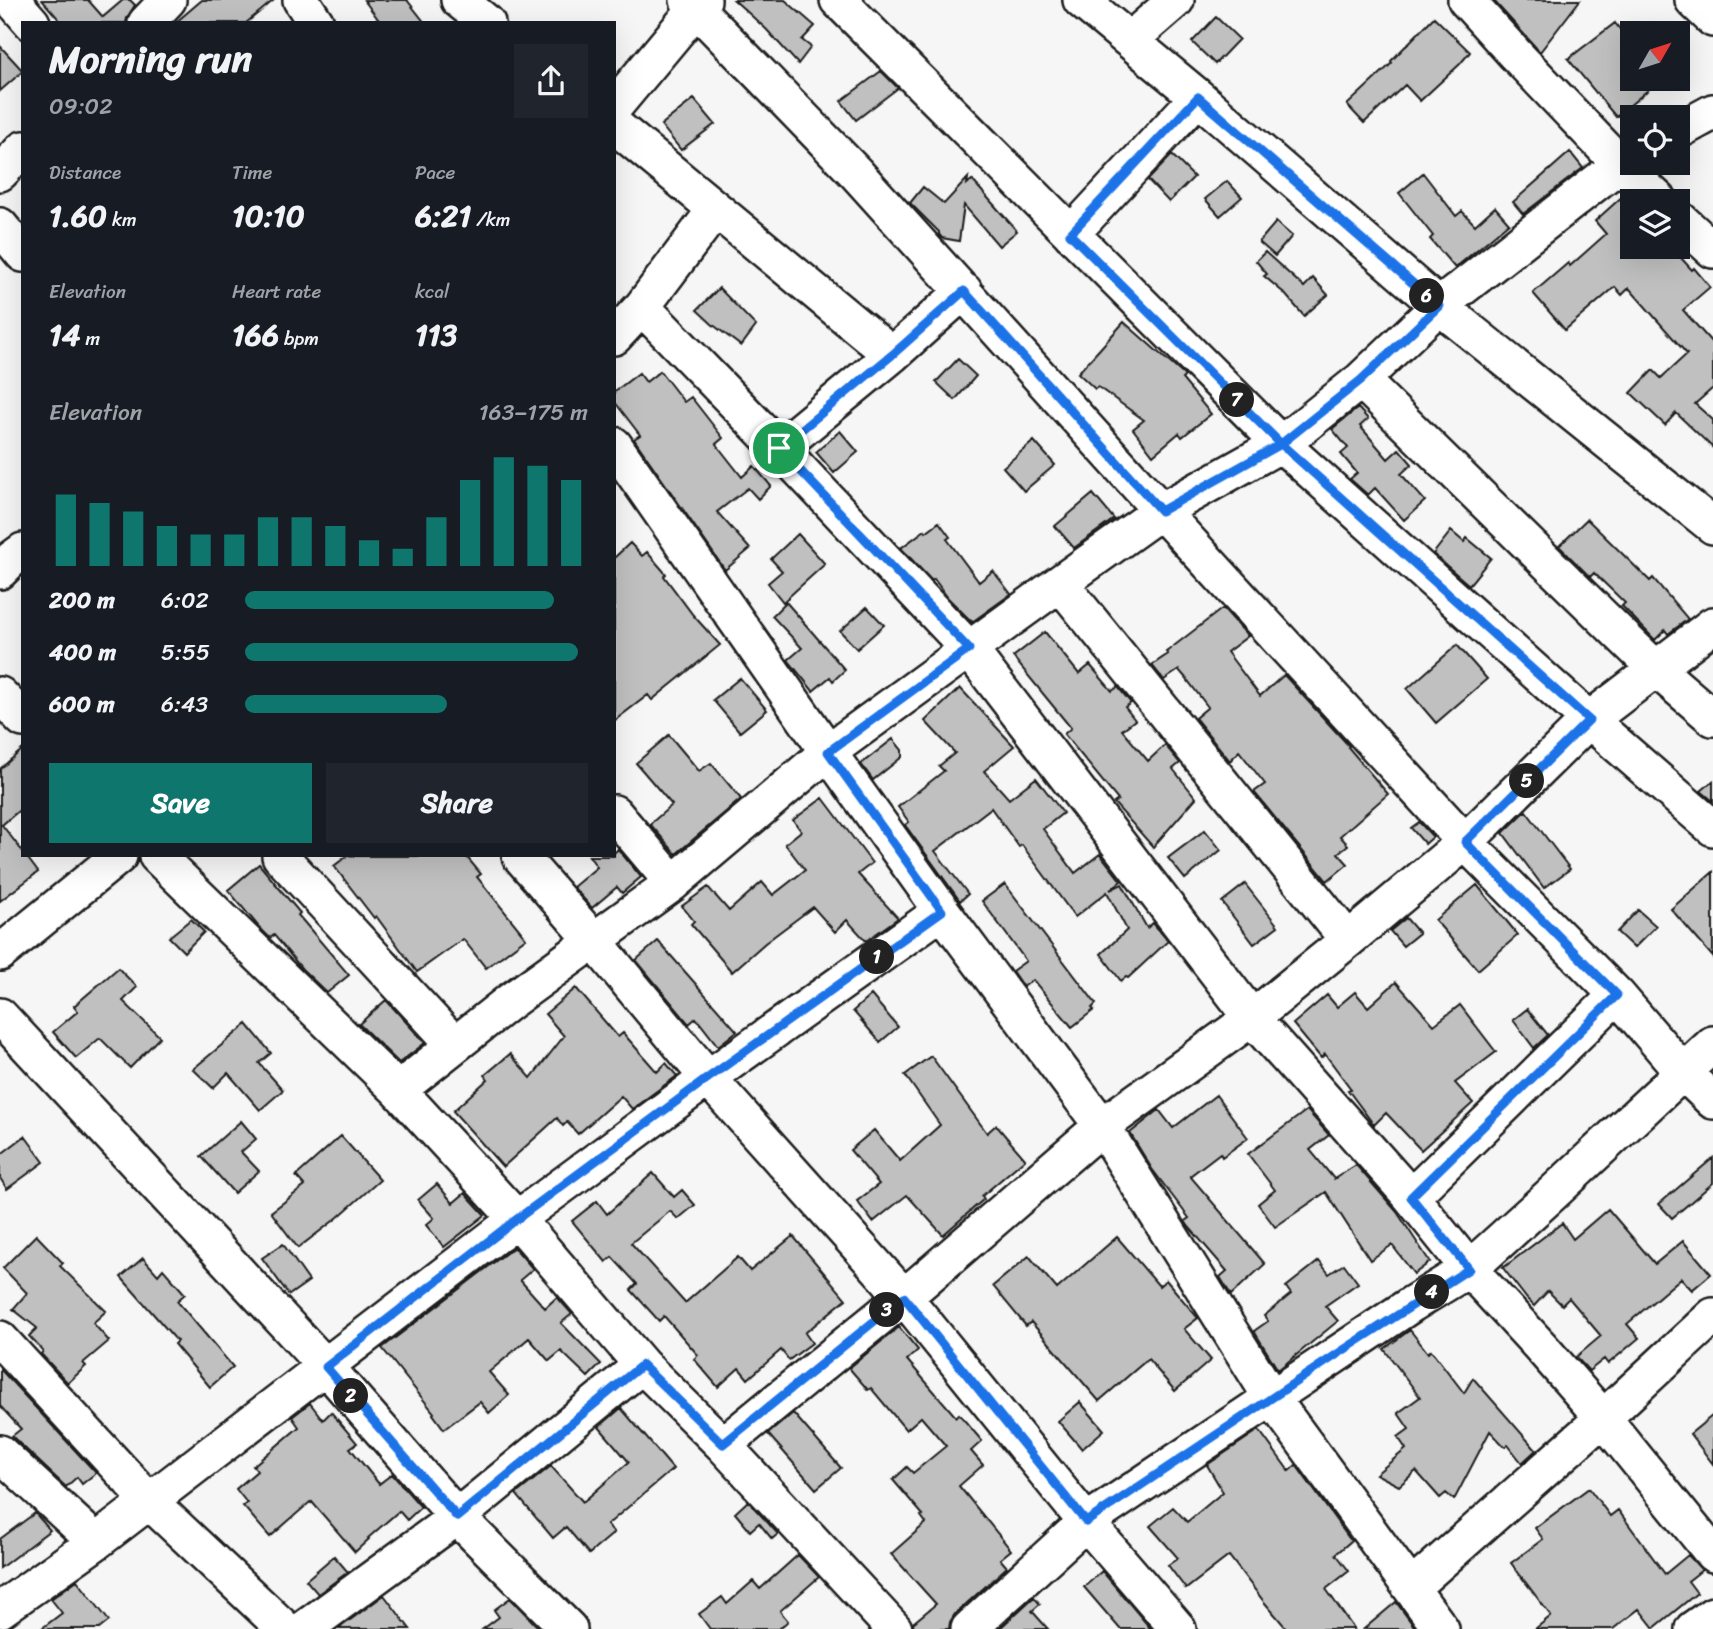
<!DOCTYPE html>
<meta charset="utf-8">
<style>
body{margin:0;font-family:Sriracha,sans-serif;background:#20242c;color:#f1f3f6;height:100vh;display:flex;flex-direction:column;font-size:26px;white-space:nowrap}
*{box-sizing:border-box;margin:0}
p{font-size:23px;color:#9ea1a6}
.icon{flex:none;width:38px;height:38px;fill:none;stroke:currentColor;stroke-width:2;stroke-linecap:round;stroke-linejoin:round}
.map{position:relative;flex:1;overflow:hidden}
.sheet{position:absolute;left:21px;top:21px;width:595px;height:836px;display:flex;flex-direction:column;background:#171b24;border-radius:0px;box-shadow:0 7px 28px #0002}
.sheet>*{flex:none}
.needle{width:46px;rotate:51deg}
.tools{position:absolute;left:1620px;top:21px;display:grid;gap:14px}
.tools a{display:grid;place-items:center;width:70px;height:70px;border-radius:0px;background:#171b24;box-shadow:0 7px 28px #0002;font-size:35px}
.pin{position:absolute;display:grid;place-items:center;width:60px;height:60px;color:#fff;margin:-30px;border:4px solid #fff;border-radius:50%;box-shadow:0 2px 7px #0007}
.km{position:absolute;width:35px;height:35px;margin:-18px;border-radius:50%;background:#222;color:#fff;font-size:19px;line-height:35px;text-align:center}
.round{display:grid;place-items:center;flex:none;width:74px;height:74px;border-radius:0px;background:#20242c}
.headline{display:flex;align-items:center;justify-content:space-between;height:119px;padding:0 28px}
h1{font-size:38px;font-weight:700;line-height:52px}
.figures{display:grid;grid-template-columns:repeat(3,1fr);gap:10px;height:119px;padding:7px 28px}
.figures div{display:grid;align-content:center}
.figures b{font-size:30px;font-weight:700}
.figures small{font-size:19px;font-weight:400}
.figures p{font-size:19px}
.chart{height:196px;padding:14px 28px}
.chart p{display:flex;justify-content:space-between}
.chart svg{width:100%;height:126px;margin-top:7px;stroke:#0f766e;stroke-width:6}
.cta{display:flex;gap:14px;margin-top:auto;padding:14px 28px}
.cta a{flex:1;height:80px;border-radius:0px;background:#0f766e;color:#fff;font-size:28px;font-weight:700;line-height:80px;text-align:center}
.cta a+a{background:#20242c;color:#f1f3f6}
ul{padding:0 28px;list-style:none;font-size:23px}
li{display:grid;grid-template-columns:112px 84px 1fr;align-items:center;height:52px}
li i{height:18px;border-radius:9px;background:#0f766e}
.map>svg:first-child{display:block}
.building{fill:#c0c0c0;stroke:#1c1c1c;stroke-width:2}
.lines{fill:none;stroke-linecap:round;stroke-linejoin:round}
.minor-casing{stroke:#1c1c1c;stroke-width:40}
.minor{stroke:#fff;stroke-width:35}
.route-casing{stroke:#fff;stroke-width:14}
.route{stroke:#1a73e8;stroke-width:9}
</style>
<div class="map">
<svg width="1713" height="1629" viewBox="0 0 1713 1629">
<rect width="100%" height="100%" fill="#f6f6f6"/>
<filter id="ink" filterUnits="userSpaceOnUse"><feTurbulence type="fractalNoise" baseFrequency=".0143" numOctaves="2"/><feDisplacementMap in="SourceGraphic" scale="14" xChannelSelector="R" yChannelSelector="G"/><feConvolveMatrix kernelMatrix="1 2 1 2 8 2 1 2 1" color-interpolation-filters="sRGB"/></filter>
<g filter="url(#ink)">
<path class="building" d="M42,0H88L103,17L123,0H130L135,5L127,18L126,23H62Z
M202,0H274L246,23H175Z
M364,0H407L425,23H381Z
M734,0H785L815,26L802,40L811,47L798,64L766,29Z
M1493,0H1580L1540,52Z
M1216,17L1239,39L1215,64L1192,42Z
M1434,17L1470,52L1460,64L1420,101L1405,85L1364,123L1347,105L1392,63L1391,61Z
M1615,23L1633,46V79H1661L1616,117L1568,59Z
M0,46L23,71L0,91Z
M881,71L898,88L856,120L841,101Z
M694,99L715,124L681,150L661,125Z
M1570,152L1583,168L1523,214L1513,202Z
M1172,155L1194,177L1169,202L1148,180Z
M1423,173L1456,216L1462,211L1475,225L1495,207L1509,223L1455,268L1430,239L1433,236L1399,193Z
M968,178L967,184L972,180L1017,231L999,246L964,205L959,241L942,238L939,234V232L910,203L923,187L944,204Z
M1227,181L1242,197L1220,216L1205,199Z
M1624,195L1633,205V247H1671L1692,270L1694,268L1710,287L1683,310L1713,344V388L1695,404L1713,420V448L1676,413L1665,425L1631,393L1653,370L1661,378L1687,354L1629,288L1622,295L1615,287L1565,330L1533,293L1568,263L1570,266L1606,234L1595,221Z
M1276,222L1292,236L1275,256L1259,242Z
M1265,252L1304,287L1313,278L1328,295L1304,316L1284,293L1264,276L1267,274L1256,261Z
M719,288L756,326L741,346L712,324L697,310Z
M1124,322L1185,376L1182,379L1211,414L1182,437L1179,433L1153,455L1133,429L1144,420L1098,387L1095,389L1078,373Z
M958,359L976,376L955,400L936,382Z
M660,371L684,402L691,397L723,438L716,444L742,477L754,466L771,486L758,499L748,488L717,512L750,549L725,570L634,439L640,435L614,401V392L639,373L646,382Z
M1358,408L1368,419L1360,426L1388,459L1399,449L1412,464L1401,474L1425,501L1404,520L1375,488L1368,495L1350,479L1357,473L1341,454L1348,448L1332,429Z
M840,431L858,452L834,473L816,452Z
M1034,441L1055,465L1024,491L1003,467Z
M1093,494L1114,519L1074,548L1055,526Z
M1587,519L1650,581L1653,578L1688,619L1668,634L1665,630L1655,640L1622,606L1625,603L1594,573L1590,577L1559,546Z
M939,522L950,537L947,539L979,582L993,571L1011,594L972,622L948,598L934,579L932,581L901,548L925,530L926,532Z
M1451,531L1464,542L1467,538L1491,558L1469,585L1433,554Z
M798,534L825,564L783,602L768,583L782,571L771,559Z
M630,543L642,556L647,552L666,574L664,576L693,615L720,645L652,700L648,695L614,721V558Z
M786,602L845,670L833,681L830,677L813,691L788,660L802,648L772,616Z
M867,607L884,625L857,649L840,631Z
M1223,608L1248,636L1227,652L1260,696L1284,675L1349,746L1348,747L1388,794L1340,836L1348,845L1338,853L1348,864L1327,881L1254,792L1265,784L1239,751L1230,761L1195,718L1208,707L1185,677L1179,670L1164,680L1152,665L1168,654L1166,652Z
M1045,632L1079,674L1090,665L1112,691L1118,687L1131,703L1125,707L1135,720L1122,730L1148,761L1165,745L1180,763L1173,769L1196,798L1153,847L1114,803L1118,800L1064,734L1071,728L1013,657Z
M1457,645L1487,679L1436,723L1407,689Z
M740,678L767,710L740,732L713,700Z
M960,688L1014,746L984,771L1009,799L1036,778L1063,813L1043,829L1075,873L1100,854L1121,881L1110,890L1122,884L1147,928L1153,923L1168,941L1128,978L1126,977L1121,981L1101,954L1127,930L1107,892L1075,917L1022,845L1019,847L991,808L935,851L968,894L960,901L905,825L909,822L898,807L944,771L939,766L955,753L925,721Z
M669,735L699,771L711,763L741,799L676,854L650,824L672,805L636,763Z
M893,739L902,750V757L873,780L861,764Z
M23,749V807L2,825L23,852V856H26L38,872L0,901V769Z
M1713,781V801L1701,791Z
M823,798L872,863L858,874L898,918L866,941L847,920L835,932L813,907L765,943L732,972L691,924L694,921L682,906L708,887L729,911L762,882L773,895L805,870L785,844L801,831L793,820Z
M1526,811L1570,869L1544,888L1503,833Z
M1419,822L1433,837L1425,844L1411,828Z
M1205,830L1221,850L1185,879L1168,858Z
M618,849L641,877L622,893L617,887L592,908L573,887L597,867L589,856H614V853Z
M347,856H466L481,874L477,877L526,938L486,968L463,939L417,972L376,916L374,918L334,866Z
M259,864L300,913L298,915L349,975L327,993L302,969L274,935L270,938L258,926L228,890Z
M1713,872V957L1671,909Z
M1005,884L1096,1004L1092,1008L1094,1010L1072,1027L1033,980L1023,987L1012,971L1026,961L982,901Z
M1245,884L1278,926L1254,944L1222,902Z
M1477,885L1518,935L1478,970L1435,920Z
M1638,910L1656,926L1634,948L1617,932Z
M1406,918L1419,933L1403,946L1390,931Z
M191,919L204,932L184,952L169,937Z
M658,941L737,1031L718,1046L696,1018L689,1024L636,960Z
M118,968L137,987L123,1001L160,1037L130,1068L100,1038L76,1058L53,1032L78,1011L74,1006Z
M1396,982L1434,1025L1460,1005L1496,1052L1455,1083L1473,1103L1421,1150L1386,1113L1374,1125L1348,1090L1351,1089L1325,1054L1321,1058L1293,1024L1327,995L1337,1007L1355,992L1368,1007Z
M576,988L618,1037L623,1033L657,1072L666,1063L677,1076L632,1109L621,1096L578,1134L567,1122L563,1126L557,1118L503,1167L453,1111L488,1079L485,1075L510,1054L531,1078L564,1036L545,1014Z
M871,995L898,1027L880,1042L853,1011Z
M386,1000L425,1043L399,1063L359,1024Z
M1527,1009L1548,1035L1534,1048L1513,1020Z
M247,1024L271,1053L259,1063L283,1090L260,1110L228,1073L213,1088L193,1069Z
M931,1056L987,1133L996,1125L1025,1159L982,1196L984,1199L943,1235L907,1195L873,1222L857,1201L879,1184L850,1150L874,1130L900,1161L940,1125L905,1075Z
M1216,1095L1248,1138L1222,1157L1220,1153L1190,1176L1265,1264L1231,1295L1220,1277L1227,1271L1189,1227L1185,1221L1189,1218L1152,1169L1130,1133L1159,1110L1173,1128Z
M1307,1110L1329,1135L1310,1150L1334,1179L1356,1165L1397,1212L1430,1262L1414,1274L1392,1245L1370,1260L1326,1192L1275,1227L1258,1204L1275,1190L1248,1154Z
M241,1121L256,1139L241,1152L259,1171L234,1193L201,1156Z
M25,1136L44,1162L7,1189L0,1178V1155Z
M341,1136L380,1180L337,1218L298,1248L271,1212L305,1186L296,1176Z
M1713,1158V1183L1672,1218L1659,1204Z
M653,1173L674,1197L682,1190L695,1205L678,1219L670,1211L631,1243L685,1303L738,1257L750,1271L793,1236L846,1299L805,1333L812,1343L789,1360L781,1350L748,1379L739,1368L718,1387L694,1359L698,1355L664,1316L659,1321L631,1290L637,1284L612,1257L606,1262L572,1221L597,1201L607,1214Z
M437,1184L453,1203L465,1193L485,1215L444,1247L426,1225L434,1218L418,1200Z
M1608,1209L1655,1264L1683,1241L1711,1274L1692,1290L1681,1278L1627,1324L1639,1338L1608,1364L1604,1359L1589,1371L1576,1357L1601,1336L1569,1298L1562,1305L1548,1291L1534,1306L1527,1299L1503,1268L1562,1223L1573,1239Z
M36,1235L63,1263L60,1266L106,1311L93,1323L109,1341L83,1363L86,1366L68,1383L41,1354L43,1351L29,1336L37,1328L13,1309L27,1293L3,1268Z
M1117,1237L1159,1286L1166,1280L1198,1318L1184,1329L1211,1360L1175,1391L1148,1359L1099,1401L1031,1322L1026,1326L993,1286L1029,1256L1057,1289Z
M283,1244L309,1281L289,1295L262,1258Z
M514,1247L533,1269L520,1280L545,1308L557,1297L572,1314L561,1323L601,1364L588,1377L561,1351L549,1361L529,1338L489,1372L509,1395L489,1413L480,1402L444,1429L433,1414L434,1413L382,1348Z
M143,1258L158,1275L163,1269L185,1294L177,1301L233,1367L210,1387L174,1344L177,1341L121,1277Z
M1319,1261L1329,1274L1344,1264L1358,1283L1325,1306L1338,1321L1278,1370L1254,1331L1268,1321L1264,1316L1291,1294L1286,1287Z
M899,1327L918,1350L907,1360L956,1417L959,1414L982,1441L971,1451L983,1465L959,1486L1011,1550L1000,1559L1007,1567L955,1614L950,1622L949,1629H914L913,1623L936,1604L891,1554L926,1523L921,1516L923,1515L893,1480L907,1467L913,1473L946,1446L921,1417L906,1430L871,1388L868,1390L849,1368Z
M1410,1330L1428,1353L1431,1350L1464,1393L1473,1378L1536,1450L1522,1463L1508,1445L1505,1447L1490,1431L1454,1500L1446,1493L1440,1498L1416,1471L1399,1486L1376,1474L1406,1449L1398,1437L1409,1429L1398,1413L1420,1397L1384,1349Z
M0,1369L96,1473L82,1484L77,1477L66,1487L15,1439L12,1436L21,1429L0,1406Z
M1080,1402L1104,1430L1082,1449L1058,1421Z
M310,1403L323,1420L331,1412L357,1443L350,1448L379,1484L392,1474L421,1507L407,1520L399,1511L368,1538L369,1539L355,1552L312,1502L311,1503L310,1502L270,1537L243,1506L247,1503L236,1489L257,1471L253,1466L299,1427L292,1417Z
M621,1408L673,1469L607,1525L614,1533L589,1554L566,1527L553,1538L516,1494L551,1466L583,1502L629,1462L599,1427Z
M793,1413L841,1468L816,1489L768,1434Z
M1713,1415V1464L1690,1434Z
M1259,1430L1289,1471L1296,1465L1351,1541L1336,1554L1349,1571L1326,1589L1354,1629H1287L1265,1603L1229,1556L1186,1589L1168,1565L1178,1558L1150,1526L1173,1507L1187,1522L1223,1492L1207,1465Z
M1589,1488L1610,1516L1618,1510L1665,1574L1688,1555L1702,1570L1688,1581L1697,1593L1654,1628L1639,1609L1613,1629H1535L1551,1616L1511,1563L1543,1539L1535,1528Z
M748,1501L778,1534L772,1539L759,1523L750,1531L735,1513Z
M35,1513L50,1530L0,1568V1539Z
M798,1555L819,1577L780,1611L788,1621L779,1629H710L699,1614L722,1597L727,1604L753,1581L760,1589Z
M334,1556L348,1572L318,1594L306,1580Z
M1102,1571L1151,1629H1120L1084,1587Z
M77,1580L109,1621L99,1629H41L62,1613L51,1599Z
M384,1595L410,1629H338Z
M1034,1597L1040,1604L1032,1611L1048,1629H999Z
M510,1598L536,1625L540,1629H483L499,1617L494,1610Z
M1396,1602L1416,1629H1364Z"/>
<g class="lines">
<defs>
<path id="minor" d="M12,0L32,23
M301,0L316,23
M459,0L487,23
M688,0L856,173L1161,511L1465,842L1617,995L1683,1072L1713,1101
M838,0L1281,444L1589,720L1713,828
M1081,0L1198,97L1439,306L1713,526
M1466,0L1515,54L1620,164L1660,201
M1693,0L1713,19
M146,23L168,0
M1130,40L1176,0
M614,107L703,0
M614,125L892,355
M1678,131L1713,112
M0,173L23,149
M1678,218L1713,250
M0,226L23,254
M1071,234L1198,97
M642,307L779,448L969,649L1252,1018L1411,1197L1469,1269L1540,1346L1603,1418L1713,1554
M614,337L642,307L715,210
M1361,380L1620,634L1656,669L1713,718
M614,445L828,752L942,911L1102,1126L1271,1397L1441,1629
M779,448L892,355L964,291
M0,571L12,559L23,551
M1060,583L1348,940
M0,695L23,719
M614,813L673,883
M157,856L398,1090L517,1219L642,1365L723,1445L894,1629
M280,856L455,1045
M520,856L594,941L708,1078L904,1297L1086,1522L1178,1629
M0,953L119,856
M0,1016L326,1367L457,1517L569,1629
M398,1090L509,1002L673,883L828,752L1060,583L1161,511L1281,444L1361,380L1439,306L1620,164L1633,157
M1411,1197L1617,995
M0,1339L149,1501L285,1629
M723,1445L904,1297L1102,1126L1252,1018L1348,940L1465,842L1589,720L1713,625
M0,1453L96,1542
M1411,1588L1603,1418L1713,1316
M0,1610L96,1542L517,1219L708,1078L942,911
M304,1629L457,1517L642,1365
M969,1629L1086,1522L1412,1304L1469,1269L1553,1193L1713,1044
M1693,1629L1713,1615"/>
</defs>
<use href="#minor" class="minor-casing"/>
<use href="#minor" class="minor"/>
</g>
</g>
<g class="lines" filter="url(#ink)">
<defs>
<path id="route" d="M779,448L969,649L828,752L942,911L708,1078L517,1219L326,1367L457,1517L642,1365L723,1444L904,1297L1086,1522L1342,1351L1469,1269L1411,1197L1617,995L1465,842L1589,720L1281,444L1361,380L1439,306L1198,97L1070,234L1281,444L1161,511L964,291L892,355L779,448"/>
</defs>
<use href="#route" class="route-casing"/>
<use href="#route" class="route"/>
</g>
</svg>
<div class="tools">
<a><svg class="needle" viewBox="-14 -14 28 28"><path d="M0-13l5 13h-10z" fill="#e53935"/><path d="M0 13l5-13h-10z" fill="#9ea1a6"/></svg></a>
<a><svg class="icon" aria-label="locate" viewBox="0 0 24 24"><circle cx="12" cy="12" r="6"/><path d="M12 2v4M12 18v4M2 12h4M18 12h4"/></svg></a>
<a><svg class="icon" aria-label="layers" viewBox="0 0 24 24"><path d="M12 4l9 5-9 5-9-5zM3 14l9 5 9-5"/></svg></a>
</div>
<div class="pin" style="left:779px;top:448px;background:#1e9e55"><svg class="icon" aria-label="arrive" viewBox="0 0 24 24"><path d="M6 21V4h12l-3 4 3 4H6"/></svg></div>
<b class="km" style="left:877px;top:957px">1</b>
<b class="km" style="left:351px;top:1396px">2</b>
<b class="km" style="left:887px;top:1310px">3</b>
<b class="km" style="left:1432px;top:1292px">4</b>
<b class="km" style="left:1527px;top:781px">5</b>
<b class="km" style="left:1427px;top:296px">6</b>
<b class="km" style="left:1237px;top:400px">7</b>
<section class="sheet">
<div class="headline"><div><h1>Morning run</h1><p>09:02</p></div><a class="round"><svg class="icon" aria-label="share" viewBox="0 0 24 24"><path d="M12 15V3M7 8l5-5 5 5M5 13v7h14v-7"/></svg></a></div>
<div class="figures">
<div><p>Distance</p><b>1.60<small> km</small></b></div>
<div><p>Time</p><b>10:10</b></div>
<div><p>Pace</p><b>6:21<small> /km</small></b></div>
</div>
<div class="figures">
<div><p>Elevation</p><b>14<small> m</small></b></div>
<div><p>Heart rate</p><b>166<small> bpm</small></b></div>
<div><p>kcal</p><b>113</b></div>
</div>
<div class="chart"><p><span>Elevation</span>163–175 m</p>
<svg viewBox="0 0 160 44" preserveAspectRatio="none"><path d="M5 44V19M15 44V22M25 44V25M35 44V30M45 44V33M55 44V33M65 44V27M75 44V27M85 44V30M95 44V35M105 44V38M115 44V27M125 44V14M135 44V6M145 44V9M155 44V14"/></svg>
</div>
<ul>
<li><b>200 m</b>6:02<i style="width:90%"></i></li>
<li><b>400 m</b>5:55<i style="width:97%"></i></li>
<li><b>600 m</b>6:43<i style="width:59%"></i></li>
</ul>
<div class="cta"><a>Save</a><a>Share</a></div>
</section>
</div>
